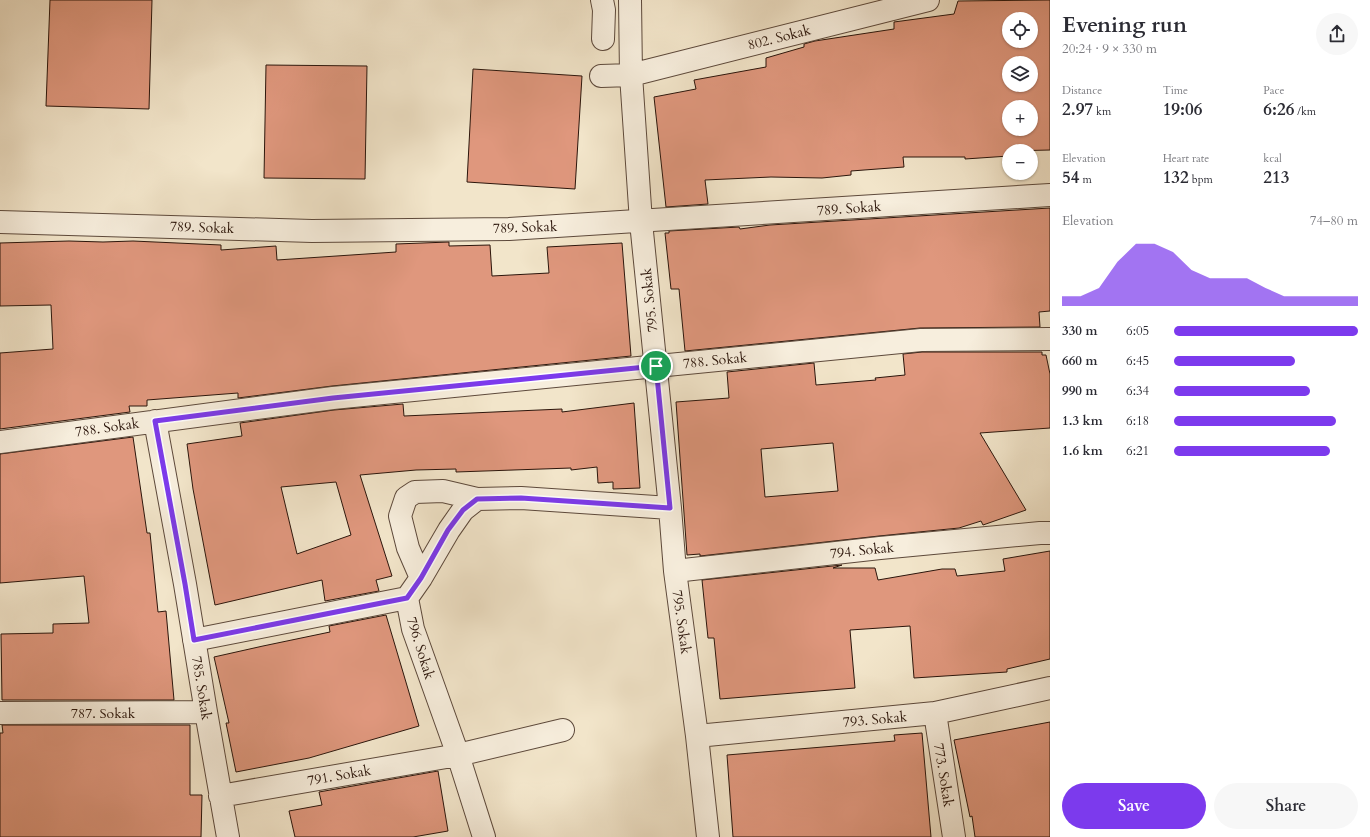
<!DOCTYPE html>
<meta charset="utf-8">
<style>
body{margin:0;font-family:Cardo,serif;background:#f7f7f7;color:#2b2b33;height:100vh;display:flex;flex-direction:column;font-size:15px;white-space:nowrap}
*{box-sizing:border-box;margin:0}
p{font-size:13px;color:#7c7c81}
.icon{flex:none;width:22px;height:22px;fill:none;stroke:currentColor;stroke-width:2;stroke-linecap:round;stroke-linejoin:round}
.map{position:relative;flex:1;overflow:hidden}
.drawer{display:flex;flex-direction:column;background:#fff;width:320px}
.drawer>*{flex:none}
.controls{position:absolute;left:1002px;top:12px;display:grid;gap:8px}
.controls a{display:grid;place-items:center;width:36px;height:36px;border-radius:50%;background:#fff;box-shadow:0 1px 3px #0004;font-size:20px}
.pin{position:absolute;display:grid;place-items:center;width:34px;height:34px;color:#fff;margin:-17px;border:2px solid #fff;border-radius:50%;box-shadow:0 1px 4px #0007}
.round{display:grid;place-items:center;flex:none;width:42px;height:42px;border-radius:21px;background:#f7f7f7}
.head{display:flex;align-items:center;justify-content:space-between;height:68px;padding:0 12px}
h1{font-size:22px;font-weight:700;line-height:30px}
.figures{display:grid;grid-template-columns:repeat(3,1fr);gap:6px;height:68px;padding:4px 12px}
.figures div{display:grid;align-content:center}
.figures b{font-size:17px;font-weight:700}
.figures small{font-size:11px;font-weight:400}
.figures p{font-size:11px}
.chart{height:112px;padding:8px 12px}
.chart p{display:flex;justify-content:space-between}
.chart svg{width:100%;height:72px;margin-top:4px;fill:#7c3aed;opacity:.7}
.action{display:flex;gap:8px;margin-top:auto;padding:8px 12px}
.action a{flex:1;height:46px;border-radius:24px;background:#7c3aed;color:#fff;font-size:16px;font-weight:700;line-height:46px;text-align:center}
.action a+a{background:#f7f7f7;color:#2b2b33}
ul{padding:0 12px;list-style:none;font-size:13px}
li{display:grid;grid-template-columns:64px 48px 1fr;align-items:center;height:30px}
li i{height:10px;border-radius:5px;background:#7c3aed}
main{display:flex;flex:1;min-height:0}
.map>svg:first-child{display:block}
.building{fill:#df977d;stroke:#2b150b;fill-rule:evenodd}
.lines{fill:none;stroke-linecap:round;stroke-linejoin:round}
.minor-casing{stroke:#5d493b;stroke-width:24}
.minor{stroke:#f7eedd;stroke-width:22}
.route-casing{stroke:#fff;stroke-width:8}
.route{stroke:#7c3aed;stroke-width:5}
.labels{text-anchor:middle;stroke-width:4;stroke-linejoin:round;paint-order:stroke}
.street-label{font-size:14px;fill:#2b150b;stroke:#f7eedd}
</style>
<main>
<div class="map">
<svg width="1050" height="837" viewBox="0 0 1050 837">
<rect width="100%" height="100%" fill="#f2e5ca"/>
<filter id="stains"><feTurbulence type="fractalNoise" baseFrequency=".005" numOctaves="4"/><feColorMatrix values="0 0 0 0 .2 0 0 0 0 .09 0 0 0 0 .02 0 0 0 .5 -.17"/></filter>
<radialGradient id="worn" r=".72"><stop offset=".6" stop-color="#630" stop-opacity="0"/><stop offset="1" stop-color="#630" stop-opacity=".3"/></radialGradient>
<path class="building" d="M50,0H152L149,109L46,106Z
M1050,0V150L1009,151V156L965,159V157H903L904,167L851,171V175L822,178L771,177L705,180L708,204L666,207L654,97L696,89L694,80L766,67V58L804,47V44L815,41L894,29V22L954,14L958,1ZM1009,19H1031V41H1009ZM1009,63H1031V85H1009ZM1009,107H1031V129H1009Z
M266,65L367,66L365,179L264,178Z
M473,69L582,76L575,189L467,182Z
M1050,208V311L1039,312L1040,327L920,328L685,351L679,289H671L665,233H669V231L739,227L740,229L770,225Z
M69,241L103,242L133,241L221,245V250L276,246L277,260L396,252V244L449,242V246L490,245L492,276L549,273L547,247L622,243L631,356L332,386L238,398V393L147,400V406H129L130,412L0,429V353L53,349L51,305L0,306V243Z
M922,352H1042V355H1046L1050,374V428L980,433L1026,510L983,525L981,521L959,528L879,536L700,556V554L687,555L676,402L729,398L727,372L814,363L816,385L876,380L875,378L905,375L903,354ZM833,443L838,491L765,497L761,449Z
M634,403L640,488L613,489V482L598,483L597,467L571,470V468L456,472V469L416,470L360,475L392,576L376,580L379,591L325,601L322,580L215,605L193,489L187,444L242,436L240,423L334,410L403,404L404,416L562,409V412ZM336,482L351,535L297,554L281,487Z
M133,437L147,533H150L158,612L166,611L174,700H2L1,634L53,633V624L89,623L84,576L0,583V454Z
M1050,551V659L1007,669V672L914,678L910,626L850,630L855,688L720,699L714,638H708L702,580L842,565L833,568H875L878,580L942,569H955L957,576L1005,571L1003,559Z
M386,615L419,726L309,758L236,772L226,723H229L214,657L263,646L330,632L329,626Z
M1050,722V837H975L972,816L970,817L954,740Z
M2,725H190V795H202L201,837H0V733H3Z
M922,733L931,837H733L727,755L895,741L894,735Z
M438,771L448,831L413,837H295L289,811L322,805L319,792Z"/>
<g class="lines">
<defs>
<path id="minor" d="M602,0L604,10L603,39
M630,0L631,75L641,222L670,508L675,571L697,736L708,837
M601,76L631,75L928,0
M0,222L312,231L509,229L1050,195
M155,421L185,584L206,712L228,837
M0,442L333,398L921,340L1050,339
M675,571L880,548L1040,533H1050
M421,578L408,548L400,516L406,498L415,492L443,491L477,499
M194,640L407,598
M0,713L206,712
M935,713L954,837
M697,736L935,713L1050,688
M220,796L458,755L563,730
M484,837L458,755L413,629L407,598L421,578L449,530L463,510L477,499L521,498L670,508"/>
</defs>
<use href="#minor" class="minor-casing"/>
<use href="#minor" class="minor"/>
</g>
<g class="lines">
<defs>
<path id="route" d="M656,366L670,508L521,498L477,499L463,510L448,530L421,578L407,598L194,640L185,584L155,421L333,398Z"/>
</defs>
<use href="#route" class="route-casing"/>
<use href="#route" class="route"/>
</g>
<g class="labels">
<g class="street-label">
<text transform="translate(779 37) rotate(-14)" y="5">802. Sokak</text>
<text transform="translate(849 208) rotate(-4)" y="5">789. Sokak</text>
<text transform="translate(202 227) rotate(2)" y="5">789. Sokak</text>
<text transform="translate(525 227) rotate(-2)" y="5">789. Sokak</text>
<text transform="translate(649 300) rotate(-96)" y="5">795. Sokak</text>
<text transform="translate(715 360) rotate(-6)" y="5">788. Sokak</text>
<text transform="translate(107 427) rotate(-8)" y="5">788. Sokak</text>
<text transform="translate(862 550) rotate(-6)" y="5">794. Sokak</text>
<text transform="translate(682 622) rotate(82)" y="5">795. Sokak</text>
<text transform="translate(421 648) rotate(73)" y="5">796. Sokak</text>
<text transform="translate(202 688) rotate(81)" y="5">785. Sokak</text>
<text x="103" y="718">787. Sokak</text>
<text transform="translate(875 719) rotate(-5)" y="5">793. Sokak</text>
<text transform="translate(339 775) rotate(-10)" y="5">791. Sokak</text>
<text transform="translate(944 775) rotate(81)" y="5">773. Sokak</text>
</g>
</g>
<rect width="100%" height="100%" filter="url(#stains)"/>
<rect width="100%" height="100%" fill="url(#worn)"/>
</svg>
<div class="controls">
<a><svg class="icon" aria-label="locate" viewBox="0 0 24 24"><circle cx="12" cy="12" r="6"/><path d="M12 2v4M12 18v4M2 12h4M18 12h4"/></svg></a>
<a><svg class="icon" aria-label="layers" viewBox="0 0 24 24"><path d="M12 4l9 5-9 5-9-5zM3 14l9 5 9-5"/></svg></a>
<a>+</a>
<a>−</a>
</div>
<div class="pin" style="left:656px;top:366px;background:#1e9e55"><svg class="icon" aria-label="arrive" viewBox="0 0 24 24"><path d="M6 21V4h12l-3 4 3 4H6"/></svg></div>
</div>
<section class="drawer">
<div class="head"><div><h1>Evening run</h1><p>20:24 · 9 × 330 m</p></div><a class="round"><svg class="icon" aria-label="share" viewBox="0 0 24 24"><path d="M12 15V3M7 8l5-5 5 5M5 13v7h14v-7"/></svg></a></div>
<div class="figures">
<div><p>Distance</p><b>2.97<small> km</small></b></div>
<div><p>Time</p><b>19:06</b></div>
<div><p>Pace</p><b>6:26<small> /km</small></b></div>
</div>
<div class="figures">
<div><p>Elevation</p><b>54<small> m</small></b></div>
<div><p>Heart rate</p><b>132<small> bpm</small></b></div>
<div><p>kcal</p><b>213</b></div>
</div>
<div class="chart"><p><span>Elevation</span>74–80 m</p>
<svg viewBox="0 0 160 44" preserveAspectRatio="none"><path d="M0 44V38L10 38L20 33L30 17L40 6L50 6L60 11L70 22L80 27L90 27L100 27L110 33L120 38L130 38L140 38L150 38L160 38V44z"/></svg>
</div>
<ul>
<li><b>330 m</b>6:05<i style="width:100%"></i></li>
<li><b>660 m</b>6:45<i style="width:66%"></i></li>
<li><b>990 m</b>6:34<i style="width:74%"></i></li>
<li><b>1.3 km</b>6:18<i style="width:88%"></i></li>
<li><b>1.6 km</b>6:21<i style="width:85%"></i></li>
</ul>
<div class="action"><a>Save</a><a>Share</a></div>
</section>
</main>
